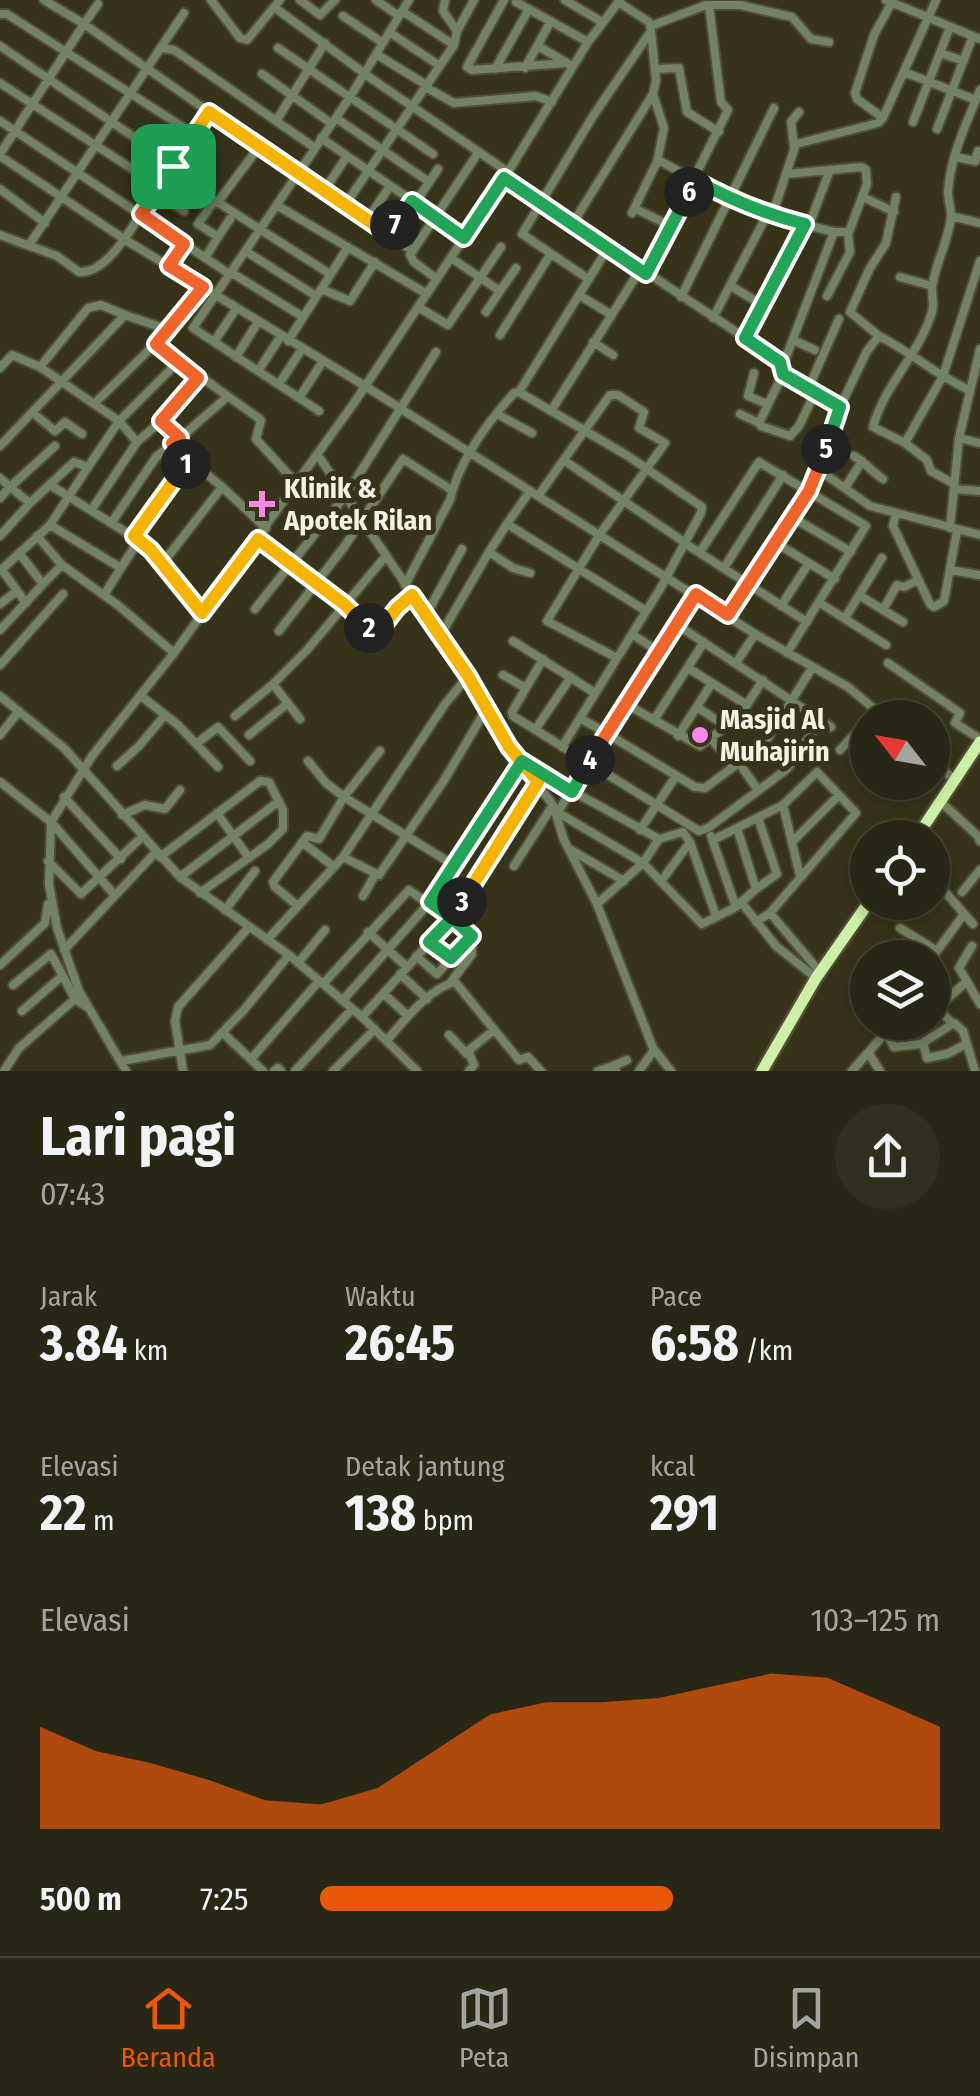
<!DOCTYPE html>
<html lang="id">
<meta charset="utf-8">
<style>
body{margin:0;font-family:"Fira Sans Condensed",sans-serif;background:#302e1d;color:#f1f3f6;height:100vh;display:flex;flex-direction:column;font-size:38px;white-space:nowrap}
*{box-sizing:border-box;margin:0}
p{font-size:32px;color:#a5a5a0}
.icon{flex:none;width:55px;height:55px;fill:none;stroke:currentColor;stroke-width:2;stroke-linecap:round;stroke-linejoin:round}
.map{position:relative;height:1071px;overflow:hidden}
.side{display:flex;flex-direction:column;background:#282614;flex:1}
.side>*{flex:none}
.needle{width:65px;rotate:301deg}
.controls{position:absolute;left:850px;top:700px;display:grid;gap:20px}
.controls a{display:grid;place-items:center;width:100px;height:100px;border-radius:50%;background:#282614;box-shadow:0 5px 15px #0003,0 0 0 2px #444334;font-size:50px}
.pin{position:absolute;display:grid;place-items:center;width:85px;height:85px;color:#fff;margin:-42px;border-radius:20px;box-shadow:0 5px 15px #0006}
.km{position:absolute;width:50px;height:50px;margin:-25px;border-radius:50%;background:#222;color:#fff;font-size:28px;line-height:50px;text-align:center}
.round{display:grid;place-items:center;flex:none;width:105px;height:105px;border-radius:52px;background:#302e1d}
.headline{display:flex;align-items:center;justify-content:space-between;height:170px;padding:0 40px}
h1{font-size:55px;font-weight:700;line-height:75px}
.figures{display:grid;grid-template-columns:repeat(3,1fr);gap:15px;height:170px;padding:10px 40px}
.figures div{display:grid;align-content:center}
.figures b{font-size:50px;font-weight:700}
.figures small{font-size:28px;font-weight:400}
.figures p{font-size:28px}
.chart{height:280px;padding:20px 40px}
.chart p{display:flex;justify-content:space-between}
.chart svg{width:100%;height:180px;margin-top:10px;fill:#ea580c;opacity:.7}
ul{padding:0 40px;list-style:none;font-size:32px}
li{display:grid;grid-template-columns:160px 120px 1fr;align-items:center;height:75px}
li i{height:25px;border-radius:12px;background:#ea580c}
.dock{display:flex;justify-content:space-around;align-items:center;height:140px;border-top:2px solid #444334;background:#282614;font-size:28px;color:#a5a5a0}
.dock a{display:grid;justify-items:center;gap:5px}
.dock .selected{color:#ea580c}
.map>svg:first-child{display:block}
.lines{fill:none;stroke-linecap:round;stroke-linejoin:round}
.minor-casing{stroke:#514e36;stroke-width:12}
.highway-casing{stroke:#514e36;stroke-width:16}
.minor{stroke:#738164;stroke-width:8}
.highway{stroke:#cdefa7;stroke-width:11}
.split-1-casing{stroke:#fff;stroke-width:20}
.split-2-casing{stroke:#fff;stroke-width:20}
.split-3-casing{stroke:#fff;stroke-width:20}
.split-4-casing{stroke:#fff;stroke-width:20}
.split-5-casing{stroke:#fff;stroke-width:20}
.split-6-casing{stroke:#fff;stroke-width:20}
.split-7-casing{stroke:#fff;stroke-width:20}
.split-8-casing{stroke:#fff;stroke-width:20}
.split-1{stroke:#f0652b;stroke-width:12}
.split-2{stroke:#f5b400;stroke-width:12}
.split-3{stroke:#f5b400;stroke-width:12}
.split-4{stroke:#22a559;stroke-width:12}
.split-5{stroke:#f0652b;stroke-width:12}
.split-6{stroke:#22a559;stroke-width:12}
.split-7{stroke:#22a559;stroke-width:12}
.split-8{stroke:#f5b400;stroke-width:12}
.poi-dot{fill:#fa87e6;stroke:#36331a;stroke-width:4}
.labels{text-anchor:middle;stroke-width:10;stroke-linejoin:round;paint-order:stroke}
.poi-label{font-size:28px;font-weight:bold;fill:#f4f3e3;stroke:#36331a;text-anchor:start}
</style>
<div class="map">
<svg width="980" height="1071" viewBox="0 0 980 1071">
<rect width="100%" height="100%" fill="#36331a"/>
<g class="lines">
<defs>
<path id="minor" d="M44,0L84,24L98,4
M211,0L240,38L247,40L280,0
M300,0L320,15L335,0
M376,0L399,16
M504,0L467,67L472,70L567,63L572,67
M565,0L602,22
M886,0L980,39
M516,2L588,42
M274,7L372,79L508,172
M402,11L454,45
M0,14H7L195,135
M343,16L383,43
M651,26L706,5H740L792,17L811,39L829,42
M457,31L474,0
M389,32L440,66
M0,46L172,163
M538,46L567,63
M161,48L174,50L315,148
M278,48L433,154
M940,53L964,61
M376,54L428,86
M525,68L551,21
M495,69L529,9
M655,69L679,68L687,112L719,132
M904,72L976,100
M262,74L332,124
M0,83L160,187
M427,88L454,103L536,96L552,102
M653,94L664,128L657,162
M209,112L413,251
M336,118L429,182
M883,118L857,99L855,93L874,35L893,0
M0,121L231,275
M276,121L325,43
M913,122L950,27
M937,129L973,36
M321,138L465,237
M794,146L791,122L799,112
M0,154L84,24L209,112L189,145L172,163V173C146,194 116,275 79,272L57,256L0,235
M0,156L124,239L365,386L755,634L848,687L885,718
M955,157L975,161L978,151
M172,173L330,274
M504,178L765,351L781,362L783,374L840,407L819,470L870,506L980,535
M0,189L45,223
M324,191L347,156
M156,192L184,211
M863,197L894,212
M217,203L259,147
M415,203L438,169
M345,205L454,45L457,31L443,11L445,0
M278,206L427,294
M640,211L671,226
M632,213L657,162H662L731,200L767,215L834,232H849L867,184L866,170L861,167L787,174
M772,216L796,144L878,123L883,118L936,0
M951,216L980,223
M367,220L390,186
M573,223L653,94L656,81L651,31
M809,225L830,170
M389,234L412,201
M218,237L230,219
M29,245L184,13
M247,252L316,296
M205,258L218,237L198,224L214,201
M451,258L500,291L486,312
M169,265L184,244
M232,273L303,317
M646,274L728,110L721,102L709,5
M900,277L932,286
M587,278L522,234L593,116L651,31L649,22L618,2
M437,279L414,262L410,255L478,153
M731,286L764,306
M321,289L350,301L375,262
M500,291L516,268
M579,295L610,314
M827,296L850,252L848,233
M681,297L774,108
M418,307L448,325L501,247
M713,318L767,215
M500,335L550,255
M281,336L258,371L193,328L350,97L409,0
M879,336L850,312L869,270L886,243L896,197
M745,338L805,224
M793,340L815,350
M288,341L348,247
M214,342L236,309
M593,342L613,355
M155,344L261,420L256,439L297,484
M236,357L258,322
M783,365L834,232
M0,368L12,355L40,367
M258,371L319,411
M754,373L748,396L767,404
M783,374L759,423L761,426L790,436L799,426L815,393
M279,384L302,349
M808,389L839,319
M970,391L943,376L980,261
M519,392L608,248
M299,398L323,361
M95,403L155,344L203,287
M840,407L867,351L879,336C901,347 922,363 943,376L905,443L873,427C883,387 920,353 932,312C935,302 930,292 933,282C937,260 950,237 951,215C951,207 948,200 948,192C950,157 967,122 980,90
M551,411L640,270
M33,413L55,431L65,422L82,434
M497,414L532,433
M740,414L759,423
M161,421L198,378
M180,438L227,397
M959,438L980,443
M137,442L119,421L177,363
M905,443L927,460L931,471L954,484
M0,446L125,315L169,330
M317,454L468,676L509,747L553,805L564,840L597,904L653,1048L671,1071
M854,456C866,463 872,472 883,479
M565,461L684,542
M0,478L10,487L55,446
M50,485L145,544L202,613
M222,487L266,528
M845,488L862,461
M954,489L980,491
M530,491L507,524L646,611
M538,496L610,395H618L644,412L639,428L665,443L600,534L547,621L617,658
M0,498L10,487L30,503
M92,509L137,442L161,421L180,438L156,457L112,522
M896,513L893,526L930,604L934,607L944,601L957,531
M792,517L851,552
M507,524L489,552L513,568L530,573
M50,525L121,568L139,540
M950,528L959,438L980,349
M0,536L30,503L74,462L88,467L119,421L40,367L88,308L101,305L125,315
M37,536L62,565L119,606L174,653
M134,536L173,479L190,460L172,443
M258,539L344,604L374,632C387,626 400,605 413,595
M776,543L835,579
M689,546L807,622
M700,552L759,462L866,526L787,653
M162,564L222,487L190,460
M724,568L783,475
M2,570L26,603
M950,570L980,575
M0,571L50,525L88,467
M43,584L62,565
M405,585L450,500C459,461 486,424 514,393L519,392L628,456L702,507L701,513L660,589L562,747
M696,594L606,733L695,787L705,788L764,744L812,668
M104,595L121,568
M859,595L883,610L897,585L904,587L918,580
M820,603L886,645
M0,604L17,591
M781,606L809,563
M255,609L346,495L436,352
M883,610L903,622
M426,615L462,549
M728,615L819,470
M845,618L882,558
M676,624L831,727
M0,630L43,584L19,553
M279,631L344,547L403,459L450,489
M632,634L659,652
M440,636L489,552
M513,641L595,693
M543,659L512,712L513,716L699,831L708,828L787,769L821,720
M736,663L755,634
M888,663L960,713L955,723L980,739
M0,665L63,594
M688,668L747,705
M503,675L526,688
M0,696L64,748L180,877L289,955L362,1017L417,1071
M141,696L178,725L218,767
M626,704L700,746L739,717L763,680
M697,707L727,727
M235,716L273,684
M300,719L273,684L307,650L385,557
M654,720L704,642
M535,730L571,677
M0,735L19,711
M249,735L288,703
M678,736L712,683
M711,738L733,767
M196,744L218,727L250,761
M840,750L868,719
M932,760L956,781
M308,761L326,783L344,797L380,751
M739,763L758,790
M117,766L139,746L165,715
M529,767L659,839
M0,782L51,822L112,892
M64,797L121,859
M941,802L978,836L980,841
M783,805L800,876
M557,812L643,863L702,924L736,907L756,889L737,828
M558,812L606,733L580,718
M217,813L249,858
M122,815L145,805L165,809L180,790
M640,830L676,776
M711,836L736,907
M713,840L783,805L817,772L856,813L770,913L756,922
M793,841L839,795
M302,842L334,867
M571,850L624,881
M160,857L260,781L269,782L283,810V829L268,844L200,893
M343,857L379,875L443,782L487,708
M48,861L81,894L142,837
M514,866L553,805
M180,877L279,801
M932,877L973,924
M662,880L690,842
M756,889L777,874L758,818
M962,892L980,870
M363,896L375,875
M741,902L776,946L816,978
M597,904L643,863L659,839L683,832L690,842L716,916
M298,906L275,887L273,882L307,836L319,839L344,797L455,866
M225,910L255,871
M770,913L820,972
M900,928L937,951
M368,932L407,967
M267,940L343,857L445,704L468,676
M429,942L451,958
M972,946L959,968L980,1004
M64,950L156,852
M416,956L437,974
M932,958L964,914
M298,963L325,930
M0,965L45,923L48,904
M400,974L427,999
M437,974L472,935
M323,984L409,890L471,934L472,954L451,982
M13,985L51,954L75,999L87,1007
M384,994L408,1016
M343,1000L430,902L521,761
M22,1011L62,976
M362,1017L452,918L538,782
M952,1023L937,1008L967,981
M223,1033L263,1071
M886,1033L894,1047L921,1044L954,1023L963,1031L975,1071
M449,1035L467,1054
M387,1040C405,1020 428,989 455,982L519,1060L528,1057L541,1071
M923,1043L927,1058L947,1054L966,1044
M869,1054L880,1071
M251,1059L319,981
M121,1061L210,1045L243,1011L289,955
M613,1066L627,1060
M4,1071L19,1048L75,999
M126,1071L79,991L57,928L49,884L51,822L92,756L174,653L354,403L508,172L588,42L620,0
M183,1071L175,1021L178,1007L249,927
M274,1071L278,1068L281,1071
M295,1071L352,1009
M333,1071L375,1029
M469,1071L474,1065L468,1051L494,1030
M598,1071L613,1066L616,1071
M639,1071L654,1050
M852,1071L895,1022"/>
<path id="highway" d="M916,838L980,742
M762,1071L816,978L869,902"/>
</defs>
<use href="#minor" class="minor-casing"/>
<use href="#highway" class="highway-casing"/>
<use href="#minor" class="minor"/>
<use href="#highway" class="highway"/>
</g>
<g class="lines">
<defs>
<path id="split-1" d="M173,166L172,173L141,214L184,244L169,266L203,287L156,344L198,378L161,421L180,438L172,443L190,460L186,464"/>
<path id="split-2" d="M186,464L134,536L151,550L202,613L258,539L344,604L369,628"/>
<path id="split-3" d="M369,628L377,632L380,630L397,608L412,595L468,676L509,747L538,782L462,902"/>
<path id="split-4" d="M462,902L452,918L472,936L451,958L429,942L452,918L430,902L522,761L572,792L590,760"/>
<path id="split-5" d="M590,760L696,594L728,615L809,491L826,449"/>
<path id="split-6" d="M689,192L695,180C731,200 765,214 805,224L745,338L780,362L783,374L840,407L826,449"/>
<path id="split-7" d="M395,225L412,201L464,238L504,178L646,274L689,192"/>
<path id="split-8" d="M173,166L209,112L388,234L395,225"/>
</defs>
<use href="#split-1" class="split-1-casing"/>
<use href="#split-2" class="split-2-casing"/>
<use href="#split-3" class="split-3-casing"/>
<use href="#split-4" class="split-4-casing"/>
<use href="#split-5" class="split-5-casing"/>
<use href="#split-6" class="split-6-casing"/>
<use href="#split-7" class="split-7-casing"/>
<use href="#split-8" class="split-8-casing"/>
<use href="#split-1" class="split-1"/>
<use href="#split-2" class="split-2"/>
<use href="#split-3" class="split-3"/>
<use href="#split-4" class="split-4"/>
<use href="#split-5" class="split-5"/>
<use href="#split-6" class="split-6"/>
<use href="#split-7" class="split-7"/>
<use href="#split-8" class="split-8"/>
</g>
<g class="poi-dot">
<path d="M257 489h10v10h10v10h-10v10h-10v-10h-10v-10h10z"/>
<circle cx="700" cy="735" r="10"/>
</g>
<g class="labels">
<g class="poi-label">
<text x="284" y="498">Klinik &amp;<tspan x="284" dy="32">Apotek Rilan</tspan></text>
<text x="720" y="729">Masjid Al<tspan x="720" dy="32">Muhajirin</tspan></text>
</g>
</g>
</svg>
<div class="controls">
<a><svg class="needle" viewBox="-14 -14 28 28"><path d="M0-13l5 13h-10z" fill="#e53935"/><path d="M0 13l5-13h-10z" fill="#a5a5a0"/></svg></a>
<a><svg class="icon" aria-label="locate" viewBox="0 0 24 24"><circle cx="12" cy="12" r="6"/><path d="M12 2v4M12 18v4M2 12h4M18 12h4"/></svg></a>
<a><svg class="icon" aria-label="layers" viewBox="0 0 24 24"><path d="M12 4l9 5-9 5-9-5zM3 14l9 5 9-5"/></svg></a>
</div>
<div class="pin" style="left:173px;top:166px;background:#1e9e55"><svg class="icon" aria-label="arrive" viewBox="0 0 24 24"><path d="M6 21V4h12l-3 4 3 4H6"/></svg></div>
<b class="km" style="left:186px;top:464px">1</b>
<b class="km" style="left:369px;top:628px">2</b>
<b class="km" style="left:462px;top:902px">3</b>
<b class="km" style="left:590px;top:760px">4</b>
<b class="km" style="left:826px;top:449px">5</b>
<b class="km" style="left:689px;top:192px">6</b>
<b class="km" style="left:395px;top:225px">7</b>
</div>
<section class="side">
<div class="headline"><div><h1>Lari pagi</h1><p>07:43</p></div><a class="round"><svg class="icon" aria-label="share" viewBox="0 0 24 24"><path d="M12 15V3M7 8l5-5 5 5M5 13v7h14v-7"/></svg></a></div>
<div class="figures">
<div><p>Jarak</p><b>3.84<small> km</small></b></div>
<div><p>Waktu</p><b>26:45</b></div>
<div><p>Pace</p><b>6:58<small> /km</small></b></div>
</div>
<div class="figures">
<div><p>Elevasi</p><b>22<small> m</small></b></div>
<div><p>Detak jantung</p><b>138<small> bpm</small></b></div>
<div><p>kcal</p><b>291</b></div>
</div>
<div class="chart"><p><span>Elevasi</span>103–125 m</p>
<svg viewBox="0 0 160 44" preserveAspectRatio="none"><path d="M0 44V19L10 25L20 28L30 32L40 37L50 38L60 34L70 25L80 16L90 13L100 13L110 12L120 9L130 6L140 7L150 13L160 19V44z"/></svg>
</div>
<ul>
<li><b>500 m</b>7:25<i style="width:57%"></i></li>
</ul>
</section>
<nav class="dock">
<a class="selected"><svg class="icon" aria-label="home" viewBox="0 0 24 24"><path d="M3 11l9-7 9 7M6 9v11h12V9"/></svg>Beranda</a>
<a><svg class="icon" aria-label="map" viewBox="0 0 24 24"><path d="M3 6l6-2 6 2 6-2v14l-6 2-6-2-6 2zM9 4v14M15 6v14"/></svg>Peta</a>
<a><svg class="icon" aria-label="saved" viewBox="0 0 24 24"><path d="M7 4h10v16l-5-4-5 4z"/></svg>Disimpan</a>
</nav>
